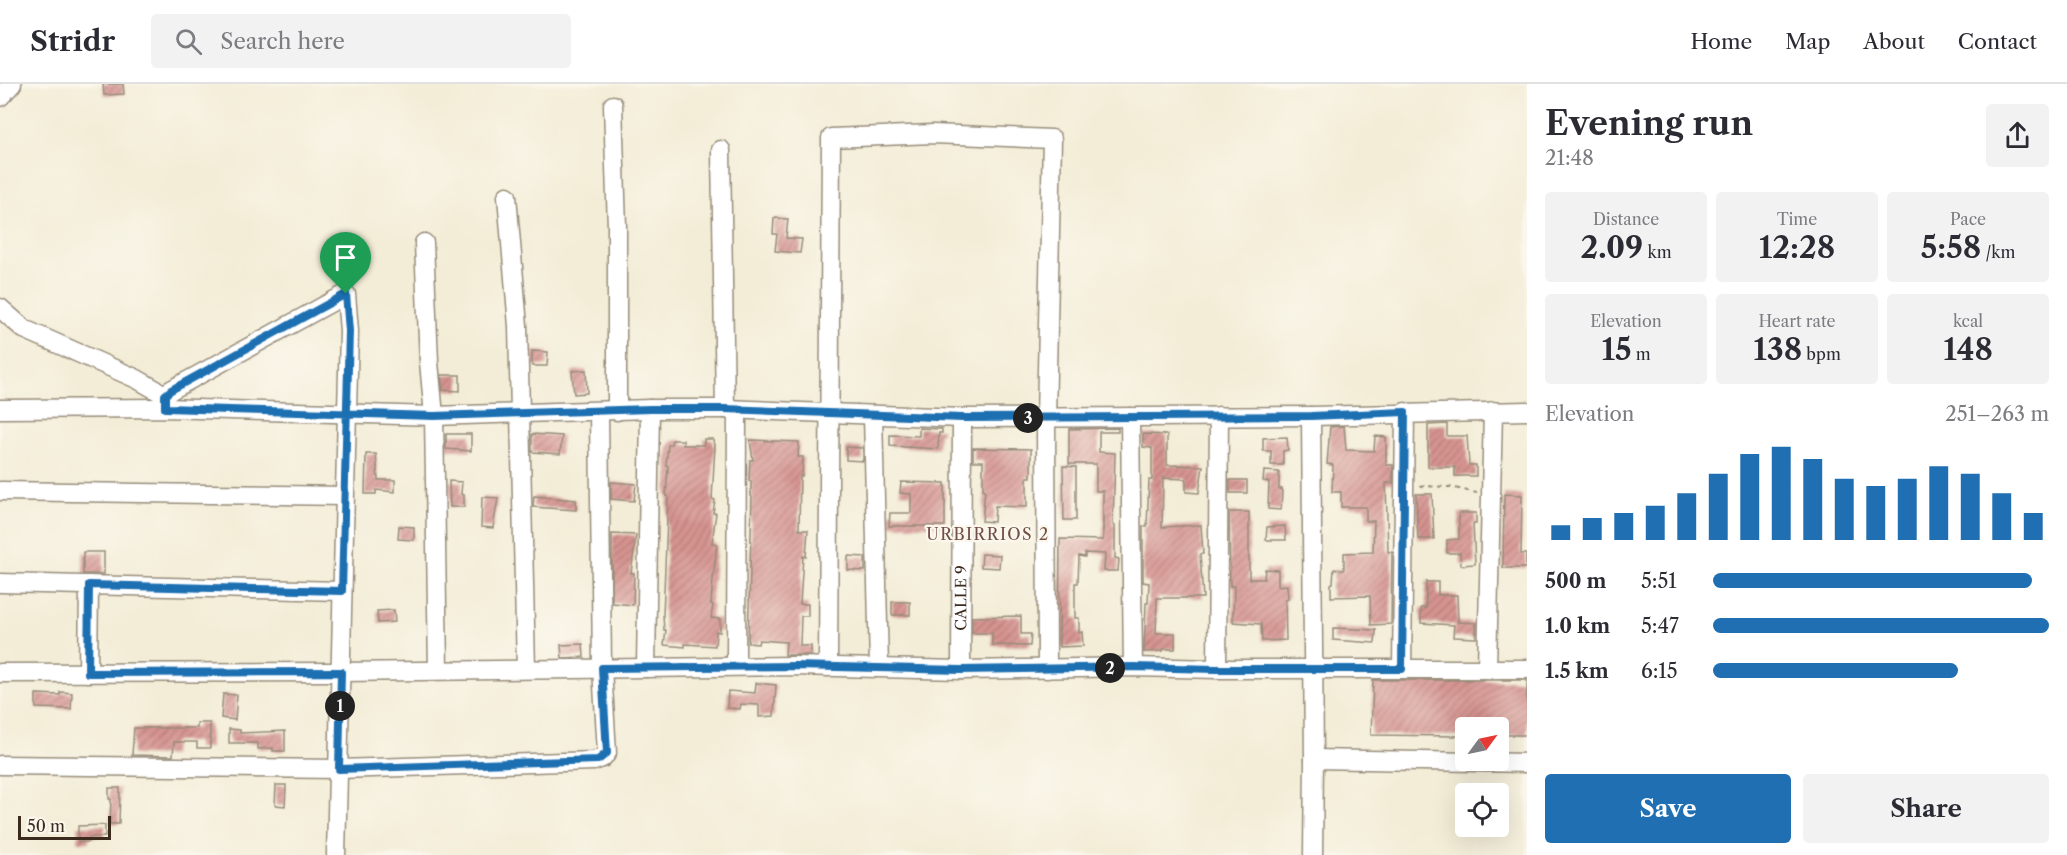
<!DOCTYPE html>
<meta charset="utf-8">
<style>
body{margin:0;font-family:"Libre Caslon Text",serif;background:#f2f2f3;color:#2b2b33;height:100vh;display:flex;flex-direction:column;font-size:22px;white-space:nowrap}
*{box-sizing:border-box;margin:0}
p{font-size:20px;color:#7c7c81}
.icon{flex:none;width:33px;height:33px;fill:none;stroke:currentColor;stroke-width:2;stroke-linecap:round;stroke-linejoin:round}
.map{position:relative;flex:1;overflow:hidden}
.side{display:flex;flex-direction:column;background:#fff;width:540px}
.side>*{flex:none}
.needle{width:39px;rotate:57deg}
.fabs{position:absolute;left:1455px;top:633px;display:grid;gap:12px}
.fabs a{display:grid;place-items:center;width:54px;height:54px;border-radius:6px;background:#fff;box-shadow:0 6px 24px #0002;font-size:30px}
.scale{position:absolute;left:18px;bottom:15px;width:93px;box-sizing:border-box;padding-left:6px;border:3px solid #3b2a1e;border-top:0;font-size:16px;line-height:21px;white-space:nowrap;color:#3b2a1e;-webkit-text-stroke:4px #fbf7ec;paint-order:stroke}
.pin{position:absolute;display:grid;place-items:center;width:51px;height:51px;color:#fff;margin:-62px -26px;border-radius:50% 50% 50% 0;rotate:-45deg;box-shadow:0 0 6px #0007}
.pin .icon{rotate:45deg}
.km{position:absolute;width:30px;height:30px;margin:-15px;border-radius:50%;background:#222;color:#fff;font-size:16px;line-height:30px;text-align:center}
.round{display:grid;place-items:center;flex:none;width:63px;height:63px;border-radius:6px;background:#f2f2f3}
.headline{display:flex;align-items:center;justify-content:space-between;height:102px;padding:0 18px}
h1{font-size:33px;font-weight:700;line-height:45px}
.figures{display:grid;grid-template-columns:repeat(3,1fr);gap:9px;height:102px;padding:6px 18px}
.figures div{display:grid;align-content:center;border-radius:6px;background:#f2f2f3;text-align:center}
.figures b{font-size:30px;font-weight:700}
.figures small{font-size:16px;font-weight:400}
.figures p{font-size:16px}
.chart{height:168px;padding:12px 18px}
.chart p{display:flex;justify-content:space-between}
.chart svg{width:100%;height:108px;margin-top:6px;stroke:#1f6fb2;stroke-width:6}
.primary-button{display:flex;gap:12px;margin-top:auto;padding:12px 18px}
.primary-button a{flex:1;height:69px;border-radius:6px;background:#1f6fb2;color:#fff;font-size:24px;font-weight:700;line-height:69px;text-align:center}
.primary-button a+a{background:#f2f2f3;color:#2b2b33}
ul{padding:0 18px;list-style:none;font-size:20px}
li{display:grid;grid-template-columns:96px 72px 1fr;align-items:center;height:45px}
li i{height:15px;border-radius:8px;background:#1f6fb2}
header{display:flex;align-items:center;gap:36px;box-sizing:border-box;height:84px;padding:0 30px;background:#fff;border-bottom:2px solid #e1e1e2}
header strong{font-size:28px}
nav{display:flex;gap:33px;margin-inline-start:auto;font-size:21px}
.search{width:420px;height:54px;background:#f2f2f3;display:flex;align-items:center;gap:15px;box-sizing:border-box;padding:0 21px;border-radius:6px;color:#7c7c81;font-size:22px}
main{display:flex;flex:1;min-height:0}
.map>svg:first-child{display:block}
.building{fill:url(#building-hatch)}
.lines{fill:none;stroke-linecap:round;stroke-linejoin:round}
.minor-casing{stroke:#978c7a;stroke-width:21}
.path{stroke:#978c7a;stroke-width:2;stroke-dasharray:4.5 4.5;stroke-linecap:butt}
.minor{stroke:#fff;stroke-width:18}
.route-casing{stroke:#fff;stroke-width:12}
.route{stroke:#1f6fb2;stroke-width:8}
.labels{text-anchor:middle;stroke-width:4.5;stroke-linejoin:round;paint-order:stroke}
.street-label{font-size:15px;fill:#3b2a1e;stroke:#fbf7ec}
.neighbourhood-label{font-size:16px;letter-spacing:1.5px;fill:#724f46;stroke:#fbf7ec}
</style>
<header>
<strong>Stridr</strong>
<div class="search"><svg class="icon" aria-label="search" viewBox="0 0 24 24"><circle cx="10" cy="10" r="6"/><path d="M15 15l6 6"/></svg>Search here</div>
<nav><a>Home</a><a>Map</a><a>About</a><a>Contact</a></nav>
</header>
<main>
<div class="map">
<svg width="1527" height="771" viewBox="0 0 1527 771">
<defs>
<pattern id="building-hatch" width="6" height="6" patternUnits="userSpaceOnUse" patternTransform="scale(1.5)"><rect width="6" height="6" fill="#d79491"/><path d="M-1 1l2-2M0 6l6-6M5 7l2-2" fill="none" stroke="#b07976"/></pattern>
</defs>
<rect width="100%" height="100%" fill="#fbf7ec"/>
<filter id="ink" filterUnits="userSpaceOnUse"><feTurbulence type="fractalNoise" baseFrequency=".0167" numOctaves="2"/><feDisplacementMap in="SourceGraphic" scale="12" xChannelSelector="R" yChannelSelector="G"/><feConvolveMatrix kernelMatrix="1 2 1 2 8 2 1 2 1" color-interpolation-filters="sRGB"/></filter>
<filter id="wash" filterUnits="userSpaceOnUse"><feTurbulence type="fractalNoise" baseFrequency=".008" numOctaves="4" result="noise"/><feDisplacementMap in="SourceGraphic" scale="24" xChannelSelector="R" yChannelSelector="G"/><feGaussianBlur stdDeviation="1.35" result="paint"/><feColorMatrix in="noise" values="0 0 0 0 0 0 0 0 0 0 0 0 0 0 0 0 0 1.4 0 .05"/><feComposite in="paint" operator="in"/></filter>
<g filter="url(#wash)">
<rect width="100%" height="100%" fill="#f3edd7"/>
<g id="blocks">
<path class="building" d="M103,0H123L124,10L104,11Z
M774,134L788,135L786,154L802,155L800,169L775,167L777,150H773Z
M532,267L548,268L547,282H532Z
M586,286L587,309L574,310L572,287Z
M441,291H460V307L443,306Z
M1447,340V352H1467L1469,381H1476V392H1455V383H1428V341Z
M1344,342L1346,366L1374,367L1375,352L1386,353V381H1393V399H1386L1388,468H1392L1391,540L1371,541L1370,512L1331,513V500L1333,499L1334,485L1344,486V469L1373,468L1374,437H1366V423H1341V408H1332L1333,381L1327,380L1330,343Z
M919,344L942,345V349H939L938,365L890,362V351L919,352Z
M1118,344V348H1099V368L1115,369L1113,441L1115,442V474L1119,475L1118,487H1104L1105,470L1085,469V473L1079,472L1078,499H1075V534H1079V549L1082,548L1083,562L1059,563L1060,455L1103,456V407H1096V380H1069V345Z
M446,350H471V367L446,365Z
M532,350L562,352L560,370L532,368Z
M1143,350L1167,351V381L1203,382L1199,409L1186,408V395L1163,394L1162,443L1201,441L1203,470H1200L1203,514H1157L1156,549H1175V565H1163V567L1144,568L1146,519H1148L1149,499L1143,498V442H1147L1149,396H1152V364L1143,363Z
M1287,353L1288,366L1283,367V381H1271V367H1263V354Z
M704,355H713L714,362L715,361L712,415L715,416L713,429H716L712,459L717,460L712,505L711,520L713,521L711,534L720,535V548L716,547L715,562L685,560V563L664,561L666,546H664L663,531L668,412H666L668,382L666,381L668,361L671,360L672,356H683V361H704Z
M750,356L799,358L798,373H803L802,392H800L799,446H808L806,473L803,472L800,520H808V532H801L800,562H811V571H785L786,558L759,556L758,560L748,559L752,413L751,412V397H749L750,376H753Z
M846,363L863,364V377L846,376Z
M973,364L1031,365V393H1027V423L995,422L994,438L982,437L985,406H983V377H973Z
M366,370H376L378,396H395V408L376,406V410H365Z
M1063,382L1076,383V436H1064Z
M1264,387L1279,388V405H1282L1281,426L1268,425L1269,398L1263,397Z
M1230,396H1247V409H1230Z
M449,397L462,398L461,410L464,411V423H450Z
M611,398L636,400L634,417L611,415Z
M901,398L945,399V442H889L890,429H911V410L900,409Z
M1416,410H1432L1434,455H1418Z
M1504,410L1522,411L1521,470H1526V484H1503Z
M534,412L576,416V426L533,423Z
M482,413L498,414L493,444L481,443Z
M1229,428H1249V495H1264L1265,485L1278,486V502L1287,501L1288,515H1285L1286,556L1262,557L1261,540L1233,538L1234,502H1230Z
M1459,429H1476V440H1473L1475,480L1461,481L1460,469H1447V456L1459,455Z
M399,442L414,443V456L398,455Z
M1285,442L1286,456H1266L1267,443Z
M612,450L636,451L631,489H634L633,521L612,519Z
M83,468H104V490H83Z
M982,470L1000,471L999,484L981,483Z
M848,472L865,473V487L848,486Z
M1426,498H1438V511H1457L1458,538L1476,539V554L1453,553L1454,541L1421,539V524H1426Z
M892,518H910V531H892Z
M394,526L395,538L378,539L377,527Z
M1021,532V550H1031L1030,562L992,561V549H972V533Z
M1333,544L1376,546L1375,559L1333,556Z
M583,560L584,573L562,574L561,561Z
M1373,596H1527V651H1498V644H1466V651L1458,652L1371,651Z
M756,599L776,601L774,632L759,633V621L741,620L740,625L727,624L728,607L755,609Z
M60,608L72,609L71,625L36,624V610L60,611Z
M223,610L237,611L235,636L221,634Z
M197,639H210V664H197V658H174L173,672L132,671L134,644H197Z
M229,645L240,646V649L285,647V667H273V664L258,665V659H229Z
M276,701H286L285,722L275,721Z
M109,704H120L119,740H110L111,715H109Z
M105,741V753H89V758H78V742Z"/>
</g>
</g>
<g filter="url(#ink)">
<use href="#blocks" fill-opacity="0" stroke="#978c7a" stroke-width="1.5"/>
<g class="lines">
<defs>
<g id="minor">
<path d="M0,13L12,0"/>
<path d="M613,21L617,143V327"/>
<path d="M721,66L725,325"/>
<path d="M507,112L518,242L526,585"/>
<path d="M424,159L429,278L434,332L438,586"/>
<path d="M0,224L24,245L137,295L165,311"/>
<path d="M164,324L165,311L171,306L346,210L349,247L336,771"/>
<path d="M0,325L164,324L434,332L650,325H725L962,334L1311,332L1527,327"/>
<path d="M873,331L879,583"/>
<path d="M1311,332L1314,675L1313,771"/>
<path d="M1130,333L1133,583"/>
<path d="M0,407L344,412"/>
<path d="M0,499L342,507"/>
<path d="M736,582L737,326"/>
<path d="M828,583L831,54L933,50L1052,55L1046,334L1047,585"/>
<path d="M646,584L650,325"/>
<path d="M1487,584L1493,327"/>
<path d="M1217,585L1219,332"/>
<path d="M1402,585L1405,328"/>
<path id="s1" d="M961,586L962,334"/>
<path d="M0,589L341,588L795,582L961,586L1133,583L1217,585H1527"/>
<path d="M88,589L89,501"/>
<path d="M1314,675L1527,679"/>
<path d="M0,681L339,685L594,677L602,674L607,669L602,584L599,328"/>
</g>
</defs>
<use href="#minor" class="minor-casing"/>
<path class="path" d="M1420,402L1450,403L1477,409"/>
<use href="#minor" class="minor"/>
</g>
</g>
<g class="lines" filter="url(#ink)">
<defs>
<path id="route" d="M346,210L349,247L342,507L89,501L88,589L341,588L339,685L598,676L607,669L602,584L795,582L961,586L1133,583L1216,585H1402L1405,328L1311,332L962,334L725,325H650L434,332L165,324V311L171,306L346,210"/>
</defs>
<use href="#route" class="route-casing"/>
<use href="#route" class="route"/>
</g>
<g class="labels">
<g class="street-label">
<text dy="5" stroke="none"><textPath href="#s1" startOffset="72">CALLE 9</textPath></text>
</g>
<g class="neighbourhood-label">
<text x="988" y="456">URBIRRIOS 2</text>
</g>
</g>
</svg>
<div class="fabs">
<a><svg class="needle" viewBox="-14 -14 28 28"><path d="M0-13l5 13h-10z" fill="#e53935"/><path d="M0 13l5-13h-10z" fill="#7c7c81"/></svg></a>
<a><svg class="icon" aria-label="locate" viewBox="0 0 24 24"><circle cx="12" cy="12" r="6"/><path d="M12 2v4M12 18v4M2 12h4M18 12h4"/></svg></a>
</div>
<div class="scale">50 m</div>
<div class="pin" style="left:346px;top:210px;background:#1e9e55"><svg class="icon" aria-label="arrive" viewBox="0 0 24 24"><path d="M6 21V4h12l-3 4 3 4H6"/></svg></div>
<b class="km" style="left:340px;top:622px">1</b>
<b class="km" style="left:1110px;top:584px">2</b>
<b class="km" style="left:1028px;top:334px">3</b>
</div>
<section class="side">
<div class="headline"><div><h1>Evening run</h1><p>21:48</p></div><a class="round"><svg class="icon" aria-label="share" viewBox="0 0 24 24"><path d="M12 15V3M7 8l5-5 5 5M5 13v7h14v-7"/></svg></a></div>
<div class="figures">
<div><p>Distance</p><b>2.09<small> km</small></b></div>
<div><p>Time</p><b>12:28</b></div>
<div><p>Pace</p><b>5:58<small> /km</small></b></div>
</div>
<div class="figures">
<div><p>Elevation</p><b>15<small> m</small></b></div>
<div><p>Heart rate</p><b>138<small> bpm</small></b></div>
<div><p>kcal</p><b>148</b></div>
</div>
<div class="chart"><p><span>Elevation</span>251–263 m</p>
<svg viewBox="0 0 160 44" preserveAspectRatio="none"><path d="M5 44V38M15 44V35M25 44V33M35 44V30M45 44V25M55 44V17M65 44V9M75 44V6M85 44V11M95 44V19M105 44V22M115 44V19M125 44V14M135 44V17M145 44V25M155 44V33"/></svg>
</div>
<ul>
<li><b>500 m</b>5:51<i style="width:95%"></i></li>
<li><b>1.0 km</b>5:47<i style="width:100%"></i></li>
<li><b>1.5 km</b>6:15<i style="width:73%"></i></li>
</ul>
<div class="primary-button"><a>Save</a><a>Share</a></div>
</section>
</main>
